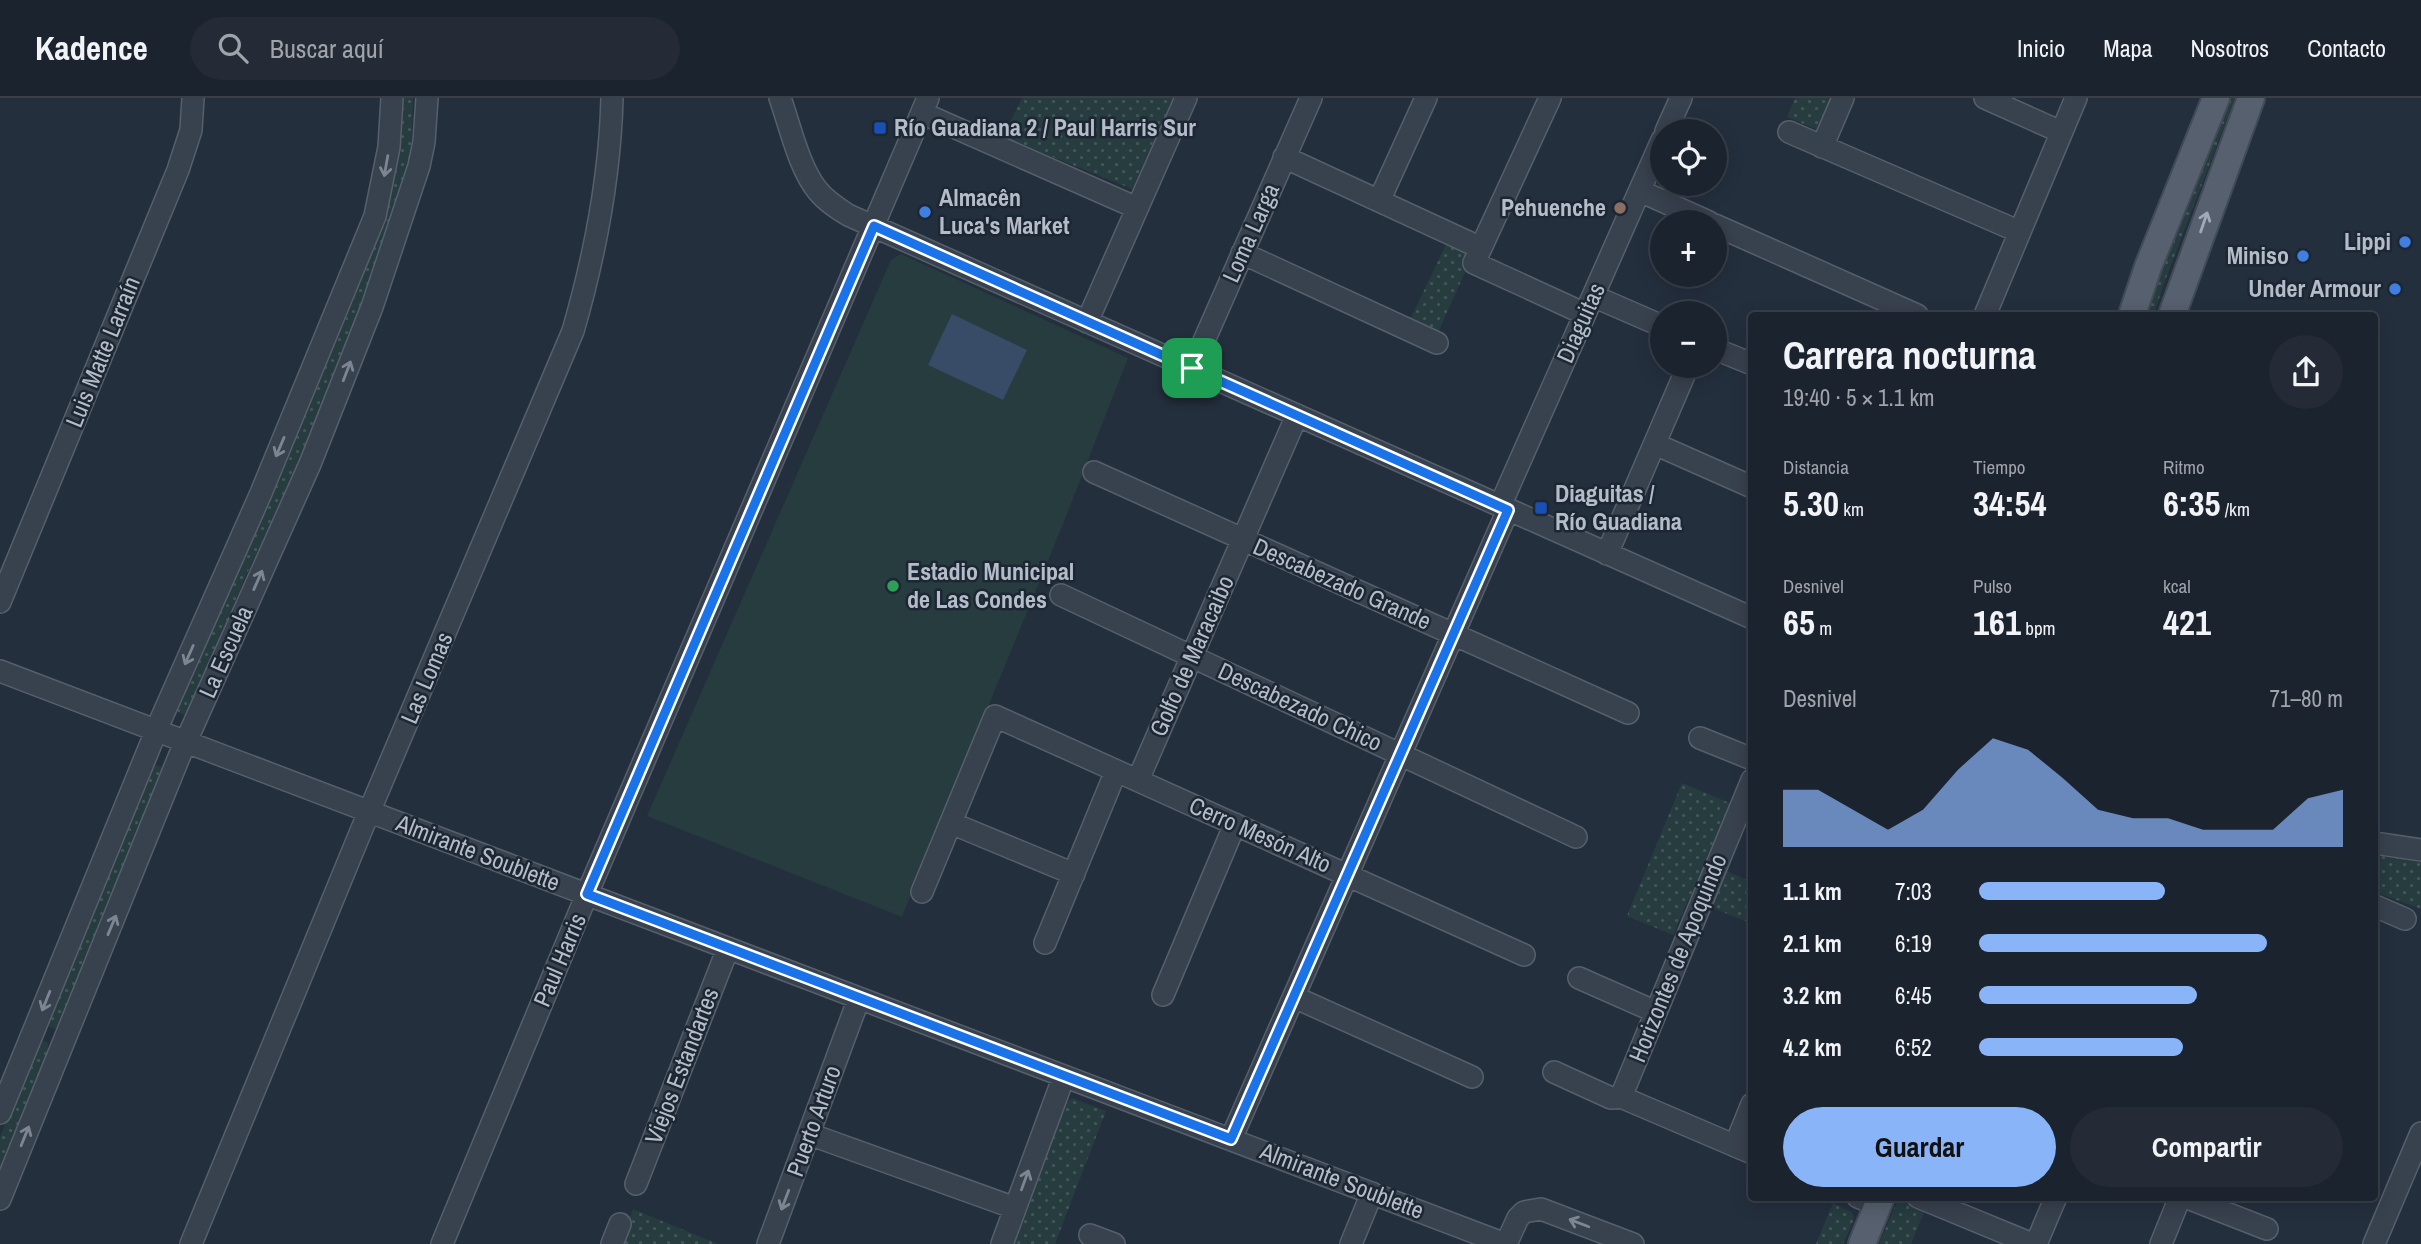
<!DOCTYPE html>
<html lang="es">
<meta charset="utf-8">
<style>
body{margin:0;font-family:"Archivo Narrow",sans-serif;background:#242b36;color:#f1f3f6;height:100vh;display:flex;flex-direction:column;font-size:26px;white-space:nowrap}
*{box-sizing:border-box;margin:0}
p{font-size:23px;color:#a0a4aa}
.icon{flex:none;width:38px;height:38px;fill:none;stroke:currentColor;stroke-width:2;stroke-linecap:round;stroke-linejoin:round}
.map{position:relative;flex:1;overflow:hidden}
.panel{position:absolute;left:1748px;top:214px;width:630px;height:889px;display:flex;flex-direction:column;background:#1b232e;border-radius:7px;box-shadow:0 4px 18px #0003,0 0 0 2px #39404a}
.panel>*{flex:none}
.buttons{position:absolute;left:1650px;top:21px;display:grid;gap:14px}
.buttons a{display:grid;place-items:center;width:77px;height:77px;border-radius:50%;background:#1b232e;box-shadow:0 4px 18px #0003,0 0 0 2px #39404a;font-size:35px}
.pin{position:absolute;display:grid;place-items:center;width:60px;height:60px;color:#fff;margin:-30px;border-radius:14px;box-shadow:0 4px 10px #0006}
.round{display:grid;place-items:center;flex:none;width:74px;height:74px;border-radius:37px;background:#242b36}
.overview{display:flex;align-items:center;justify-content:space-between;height:119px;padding:0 35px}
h1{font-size:38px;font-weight:800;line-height:52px}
.metrics{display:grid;grid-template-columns:repeat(3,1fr);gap:10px;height:119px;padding:7px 35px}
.metrics div{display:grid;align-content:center}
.metrics b{font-size:35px;font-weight:800}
.metrics small{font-size:19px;font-weight:400}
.metrics p{font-size:19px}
.chart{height:196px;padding:14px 35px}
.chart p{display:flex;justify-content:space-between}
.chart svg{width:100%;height:126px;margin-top:7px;fill:#8ab4f8;opacity:.7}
.primary-button{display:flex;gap:14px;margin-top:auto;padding:14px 35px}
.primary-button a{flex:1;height:80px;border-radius:42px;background:#8ab4f8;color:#111;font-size:28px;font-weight:800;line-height:80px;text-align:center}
.primary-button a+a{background:#242b36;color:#f1f3f6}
ul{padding:0 35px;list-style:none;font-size:23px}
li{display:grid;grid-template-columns:112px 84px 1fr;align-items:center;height:52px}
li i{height:18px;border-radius:9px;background:#8ab4f8}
header{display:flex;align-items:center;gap:42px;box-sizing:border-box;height:98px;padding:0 35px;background:#1b232e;border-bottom:2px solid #39404a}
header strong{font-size:33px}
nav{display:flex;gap:38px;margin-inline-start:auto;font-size:24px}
.search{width:490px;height:63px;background:#242b36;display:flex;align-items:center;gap:18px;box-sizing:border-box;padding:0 24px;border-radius:38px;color:#a0a4aa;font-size:26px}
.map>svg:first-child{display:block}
.grass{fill:url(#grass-dots)}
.pitch{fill:#263c3f}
.water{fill:#394c67}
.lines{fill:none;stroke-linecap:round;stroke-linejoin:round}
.minor-casing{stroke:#565f6c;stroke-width:24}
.major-casing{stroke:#414a57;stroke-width:30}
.minor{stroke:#38414e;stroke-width:21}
.major{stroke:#56606e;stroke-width:26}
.oneway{stroke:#7c8592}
.oneway2{stroke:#a1aab7}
.route-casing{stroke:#fff;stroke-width:14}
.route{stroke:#1a73e8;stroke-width:9}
.transit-dot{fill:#1a4fb4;stroke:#1d2633;stroke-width:2.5}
.education-dot{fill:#8d6e63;stroke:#1d2633;stroke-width:2.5}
.shop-dot{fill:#3f7fe0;stroke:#1d2633;stroke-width:2.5}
.leisure-dot{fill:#2e9e5b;stroke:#1d2633;stroke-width:2.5}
.labels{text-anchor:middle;stroke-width:5;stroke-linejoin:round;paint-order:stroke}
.poi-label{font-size:24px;font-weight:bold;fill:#b4bcc9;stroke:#1d2633;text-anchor:start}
.street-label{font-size:24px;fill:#b4bcc9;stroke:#1d2633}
</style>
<header>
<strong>Kadence</strong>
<div class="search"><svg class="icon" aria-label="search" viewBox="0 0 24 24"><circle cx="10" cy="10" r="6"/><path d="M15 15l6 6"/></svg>Buscar aquí</div>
<nav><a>Inicio</a><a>Mapa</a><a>Nosotros</a><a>Contacto</a></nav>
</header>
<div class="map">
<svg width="2421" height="1146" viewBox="0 0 2421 1146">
<defs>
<pattern id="grass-dots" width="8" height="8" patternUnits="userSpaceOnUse" patternTransform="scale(1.75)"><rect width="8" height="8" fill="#263c3f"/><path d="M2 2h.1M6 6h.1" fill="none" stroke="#435659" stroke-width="1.8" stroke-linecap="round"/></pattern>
</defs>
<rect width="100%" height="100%" fill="#242f3e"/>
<path class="grass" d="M399,0H413L411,68L390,137L302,357L244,482L189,615L184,617L178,614L177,610C224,503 271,396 317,288C355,197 404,102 399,0Z
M1022,0H1173L1132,91L1003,39Z
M1795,0H1831L1818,32L1787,19Z
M2228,0H2235L2163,188L2154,217H2146L2156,182Z
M1449,140L1475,152L1436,239L1408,226Z
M156,667L162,669L163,673L60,927L56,931L50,929L47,923L150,671Z
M1682,685L1730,705L1705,764L1752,784V826L1689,800L1673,837L1627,818Z
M2375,755L2421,764V811L2375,794Z
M41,942L48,945V952L0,1073V1039L35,951Z
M1072,1000L1106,1013L1055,1146H1011L1062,1008Z
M1899,1099H1930L1911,1146H1879Z
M1833,1105L1852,1114L1854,1121L1843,1146H1816Z
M633,1111L718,1146H620Z"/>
<path class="pitch" d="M901,156L1128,260L1063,426L902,819L647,718L891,162Z"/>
<path class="water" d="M952,216L1027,252L1003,302L928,267Z"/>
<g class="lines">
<defs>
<path id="minor" d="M780,0C790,28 799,70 818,93C826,103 837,110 848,117L1752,520
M1550,0L1474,165L1585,216
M1985,0L2061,34
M922,15L1137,110
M1666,33L1681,0
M1789,34L2020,134
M1822,49L1843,0
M1284,59L1481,150
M1640,93L1709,124
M1379,103L1426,0
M1715,127L1917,217
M1242,155L1437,245
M1593,198L1662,228
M1985,217L2076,0
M1087,224L1186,0
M1715,251L1752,266
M1192,270L1311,0
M1655,346L1752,389
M1094,374L1628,615
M1500,408L1662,42
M1607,456L1688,268
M1061,497L1576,739
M0,504L178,72L191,32L193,0
M0,573L1505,1146
M1700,640L1752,661
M1138,682L1297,317
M951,725L1074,776
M2375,745L2421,752
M922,794L995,618L1524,857
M2375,808L2405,821
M1045,845L1116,673
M1579,880L1656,914
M1163,897L1235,726
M1294,899L1472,979
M1554,974L1611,1000L1621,999L1752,1055
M1621,999L1752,682
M0,1015L161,621L261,395L375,118L389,49L392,0
M809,1036L1015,1110
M1231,1041L1508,412
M1735,1048L1752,1006
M636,1086L728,850
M1858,1099L1878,1107
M1918,1099L2032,1146
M2185,1099L2267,1131
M0,1101L179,659L310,366L372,209L419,68L424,44L427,0
M1090,1137L1114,1146
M191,1146L361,733L573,233C595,157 610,80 612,0
M442,1146L587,796L928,0
M612,1146L620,1126
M768,1146L859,900
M1002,1146L1064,978
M1351,1146L1372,1095
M1506,1146L1518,1120L1524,1114L1541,1111L1633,1146
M2036,1146L2056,1099
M2161,1146L2180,1099
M2374,1146L2421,1035"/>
<path id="major" d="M2132,217L2148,169L2216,0
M2172,217L2251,0
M1862,1146L1881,1099"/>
</defs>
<use href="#minor" class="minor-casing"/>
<use href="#major" class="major-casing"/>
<use href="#minor" class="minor"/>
<use href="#major" class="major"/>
</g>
<defs><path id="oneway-shaft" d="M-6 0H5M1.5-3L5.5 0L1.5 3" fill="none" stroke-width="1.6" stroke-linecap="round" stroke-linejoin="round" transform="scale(1.75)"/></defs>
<g class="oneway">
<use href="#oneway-shaft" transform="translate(386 68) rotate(100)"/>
<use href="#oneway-shaft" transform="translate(347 273) rotate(-69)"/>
<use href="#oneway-shaft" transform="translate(280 349) rotate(113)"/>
<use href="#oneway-shaft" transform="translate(258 482) rotate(-66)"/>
<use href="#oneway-shaft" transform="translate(189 557) rotate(114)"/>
<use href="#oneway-shaft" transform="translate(112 827) rotate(-67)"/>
<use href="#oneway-shaft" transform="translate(46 903) rotate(112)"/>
<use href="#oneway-shaft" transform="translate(25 1038) rotate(-68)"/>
<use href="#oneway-shaft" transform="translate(1025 1082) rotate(-70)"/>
<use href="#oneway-shaft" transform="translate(785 1102) rotate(111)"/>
<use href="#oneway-shaft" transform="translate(1579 1125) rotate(-159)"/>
</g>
<use class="oneway2" href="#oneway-shaft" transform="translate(2204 124) rotate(-71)"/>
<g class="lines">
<defs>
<path id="route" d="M874,128L1508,412L1231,1041L587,796Z"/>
</defs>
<use href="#route" class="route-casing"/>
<use href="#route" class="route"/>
</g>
<g class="transit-dot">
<rect x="873" y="23" width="14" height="14" rx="3.5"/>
<rect x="1534" y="403" width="14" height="14" rx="3.5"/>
</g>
<circle class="education-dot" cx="1620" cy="110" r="7"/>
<g class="shop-dot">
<circle cx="925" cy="114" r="7"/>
<circle cx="2405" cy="144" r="7"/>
<circle cx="2303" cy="158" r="7"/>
<circle cx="2395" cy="191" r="7"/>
</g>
<circle class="leisure-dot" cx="893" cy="488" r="7"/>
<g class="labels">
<g class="poi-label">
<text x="894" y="38">Río Guadiana 2 / Paul Harris Sur</text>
<text x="939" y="108">Almacên<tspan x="939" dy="28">Luca's Market</tspan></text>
<text x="1606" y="118" text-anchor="end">Pehuenche</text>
<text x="2391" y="152" text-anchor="end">Lippi</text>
<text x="2289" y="166" text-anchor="end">Miniso</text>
<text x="2381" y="199" text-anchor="end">Under Armour</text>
<text x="1555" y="404">Diaguitas /<tspan x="1555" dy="28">Río Guadiana</tspan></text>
<text x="907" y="482">Estadio Municipal<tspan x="907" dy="28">de Las Condes</tspan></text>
</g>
<g class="street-label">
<text transform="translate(1251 135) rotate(-66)" y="8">Loma Larga</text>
<text transform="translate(1581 225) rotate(-66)" y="8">Diaguitas</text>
<text transform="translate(103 254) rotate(-68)" y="8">Luis Matte Larraín</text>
<text transform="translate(1342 486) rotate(24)" y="8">Descabezado Grande</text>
<text transform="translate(226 554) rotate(-66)" y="8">La Escuela</text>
<text transform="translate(1192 558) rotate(-66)" y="8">Golfo de Maracaibo</text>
<text transform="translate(427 580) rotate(-67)" y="8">Las Lomas</text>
<text transform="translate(1300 609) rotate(25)" y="8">Descabezado Chico</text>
<text transform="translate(1260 737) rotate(24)" y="8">Cerro Mesón Alto</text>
<text transform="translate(478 755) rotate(21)" y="8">Almirante Soublette</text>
<text transform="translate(1678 860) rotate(-68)" y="8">Horizontes de Apoquindo</text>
<text transform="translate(560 862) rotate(-67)" y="8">Paul Harris</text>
<text transform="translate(682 968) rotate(-69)" y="8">Viejos Estandartes</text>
<text transform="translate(814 1023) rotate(-70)" y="8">Puerto Arturo</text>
<text transform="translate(1342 1083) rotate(21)" y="8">Almirante Soublette</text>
</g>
</g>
</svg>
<div class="buttons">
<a><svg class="icon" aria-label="locate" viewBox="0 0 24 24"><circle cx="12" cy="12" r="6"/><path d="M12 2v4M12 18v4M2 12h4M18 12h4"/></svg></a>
<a>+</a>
<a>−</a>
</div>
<div class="pin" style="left:1192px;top:270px;background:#1e9e55"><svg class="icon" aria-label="arrive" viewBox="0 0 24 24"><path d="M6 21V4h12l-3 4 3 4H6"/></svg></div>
<section class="panel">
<div class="overview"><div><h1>Carrera nocturna</h1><p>19:40 · 5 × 1.1 km</p></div><a class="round"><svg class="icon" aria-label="share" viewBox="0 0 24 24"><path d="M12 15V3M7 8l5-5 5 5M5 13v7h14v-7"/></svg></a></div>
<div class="metrics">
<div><p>Distancia</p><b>5.30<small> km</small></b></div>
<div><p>Tiempo</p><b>34:54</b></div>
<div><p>Ritmo</p><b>6:35<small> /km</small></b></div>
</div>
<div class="metrics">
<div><p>Desnivel</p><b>65<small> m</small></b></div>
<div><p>Pulso</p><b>161<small> bpm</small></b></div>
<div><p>kcal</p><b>421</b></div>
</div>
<div class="chart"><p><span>Desnivel</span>71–80 m</p>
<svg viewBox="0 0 160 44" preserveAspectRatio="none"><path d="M0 44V24L10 24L20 31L30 38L40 31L50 17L60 6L70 10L80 20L90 31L100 34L110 34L120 38L130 38L140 38L150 27L160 24V44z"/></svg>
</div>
<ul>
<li><b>1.1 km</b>7:03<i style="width:51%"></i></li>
<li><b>2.1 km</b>6:19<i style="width:79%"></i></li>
<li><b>3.2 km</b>6:45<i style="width:60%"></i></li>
<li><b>4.2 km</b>6:52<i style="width:56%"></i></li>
</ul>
<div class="primary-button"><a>Guardar</a><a>Compartir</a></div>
</section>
</div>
